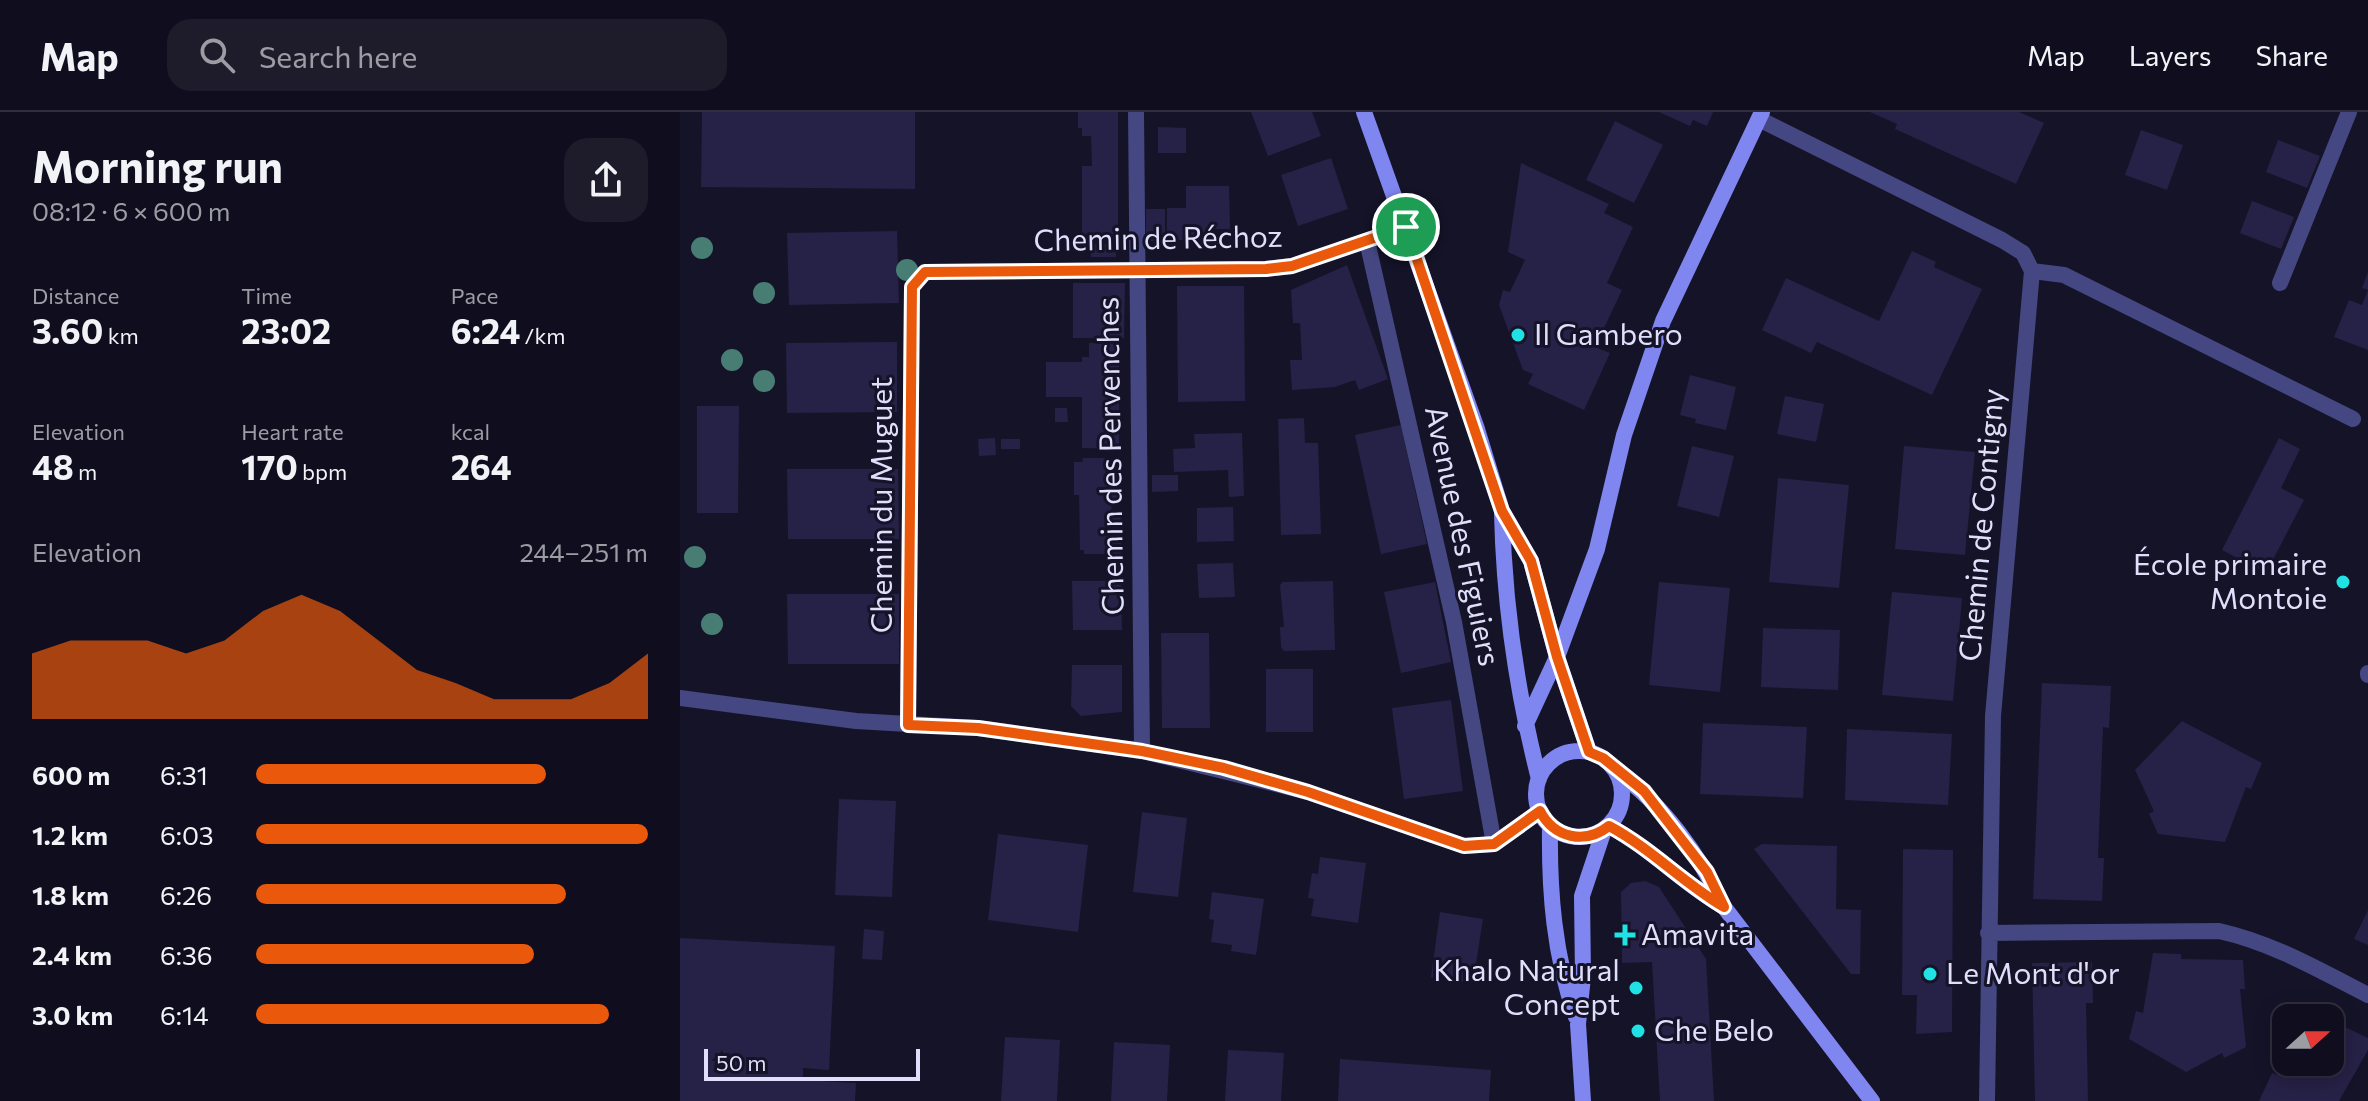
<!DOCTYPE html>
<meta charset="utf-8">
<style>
body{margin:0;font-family:Commissioner,sans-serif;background:#1e1c2b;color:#f1f3f6;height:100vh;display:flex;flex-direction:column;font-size:30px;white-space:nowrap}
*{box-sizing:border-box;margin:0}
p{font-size:26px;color:#9c9ca4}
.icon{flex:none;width:44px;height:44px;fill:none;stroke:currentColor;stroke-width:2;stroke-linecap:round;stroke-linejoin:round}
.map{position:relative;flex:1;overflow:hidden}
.panel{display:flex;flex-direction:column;background:#100e1e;width:680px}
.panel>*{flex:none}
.needle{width:52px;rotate:69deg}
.fabs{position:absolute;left:1592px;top:892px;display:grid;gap:16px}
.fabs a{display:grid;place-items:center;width:72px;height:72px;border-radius:16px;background:#100e1e;box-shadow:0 4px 20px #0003,0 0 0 2px #302e3c;font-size:40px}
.scale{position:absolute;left:24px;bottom:20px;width:216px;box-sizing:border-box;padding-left:8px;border:4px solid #dfdefb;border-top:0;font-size:22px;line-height:28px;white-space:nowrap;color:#dfdefb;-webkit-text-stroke:6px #151328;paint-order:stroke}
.pin{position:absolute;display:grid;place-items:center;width:68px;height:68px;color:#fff;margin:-34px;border:4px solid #fff;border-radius:50%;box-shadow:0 2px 8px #0007}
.round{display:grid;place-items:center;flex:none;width:84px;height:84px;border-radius:24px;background:#1e1c2b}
.head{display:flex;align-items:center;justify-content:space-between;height:136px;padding:0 32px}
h1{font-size:44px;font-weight:700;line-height:60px}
.stats{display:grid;grid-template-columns:repeat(3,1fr);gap:12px;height:136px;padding:8px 32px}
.stats div{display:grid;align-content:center}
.stats b{font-size:34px;font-weight:700}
.stats small{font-size:22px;font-weight:400}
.stats p{font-size:22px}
.chart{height:224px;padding:16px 32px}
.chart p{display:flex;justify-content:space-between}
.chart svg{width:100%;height:144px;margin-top:8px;fill:#ea580c;opacity:.7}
ul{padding:0 32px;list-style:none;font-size:26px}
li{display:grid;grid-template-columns:128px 96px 1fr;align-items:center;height:60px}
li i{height:20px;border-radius:10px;background:#ea580c}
header{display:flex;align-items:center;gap:48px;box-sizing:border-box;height:112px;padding:0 40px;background:#100e1e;border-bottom:2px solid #302e3c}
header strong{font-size:38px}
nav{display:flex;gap:44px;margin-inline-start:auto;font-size:28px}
.search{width:560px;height:72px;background:#1e1c2b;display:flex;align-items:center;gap:20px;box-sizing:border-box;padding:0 28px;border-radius:24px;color:#9c9ca4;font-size:30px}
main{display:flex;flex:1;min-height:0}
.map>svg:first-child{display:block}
.building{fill:#262146}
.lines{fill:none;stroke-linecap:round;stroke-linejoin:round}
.street{stroke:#444781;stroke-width:16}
.secondary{stroke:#8086f0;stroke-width:16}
.tree{fill:#487d74}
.route-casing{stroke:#fff;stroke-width:16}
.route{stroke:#ea580c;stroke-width:10}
.poi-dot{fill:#20e2e5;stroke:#151328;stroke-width:3}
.labels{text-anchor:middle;stroke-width:6;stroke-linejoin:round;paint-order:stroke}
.street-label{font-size:30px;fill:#dfdefb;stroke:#151328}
.poi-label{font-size:30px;fill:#dfdefb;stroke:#151328;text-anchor:start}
</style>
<header>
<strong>Map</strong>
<div class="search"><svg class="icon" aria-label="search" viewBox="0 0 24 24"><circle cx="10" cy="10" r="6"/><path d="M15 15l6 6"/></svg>Search here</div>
<nav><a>Map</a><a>Layers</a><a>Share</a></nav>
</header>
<main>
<section class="panel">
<div class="head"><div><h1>Morning run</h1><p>08:12 · 6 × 600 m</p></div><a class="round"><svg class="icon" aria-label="share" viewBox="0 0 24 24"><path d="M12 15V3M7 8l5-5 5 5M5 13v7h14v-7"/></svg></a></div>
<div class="stats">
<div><p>Distance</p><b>3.60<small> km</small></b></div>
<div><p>Time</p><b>23:02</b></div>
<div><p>Pace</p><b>6:24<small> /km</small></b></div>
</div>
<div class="stats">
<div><p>Elevation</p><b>48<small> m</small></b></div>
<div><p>Heart rate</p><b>170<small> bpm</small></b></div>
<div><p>kcal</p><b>264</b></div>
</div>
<div class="chart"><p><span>Elevation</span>244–251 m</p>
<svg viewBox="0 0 160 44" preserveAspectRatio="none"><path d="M0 44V24L10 20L20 20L30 20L40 24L50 20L60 11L70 6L80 11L90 20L100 29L110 33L120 38L130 38L140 38L150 33L160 24V44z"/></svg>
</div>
<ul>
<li><b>600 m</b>6:31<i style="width:74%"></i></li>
<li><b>1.2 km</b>6:03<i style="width:100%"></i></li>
<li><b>1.8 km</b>6:26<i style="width:79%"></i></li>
<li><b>2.4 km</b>6:36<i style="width:71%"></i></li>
<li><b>3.0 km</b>6:14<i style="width:90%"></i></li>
</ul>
</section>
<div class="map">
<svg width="1688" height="989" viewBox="0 0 1688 989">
<rect width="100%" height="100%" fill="#151328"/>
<path class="building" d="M22,0H235V77L21,75Z
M398,0H438V129H402V54H412L411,24H402V16H398Z
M571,0H632L641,24L588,44Z
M979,0H1033L1027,14L1013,8L1010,14Z
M1190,0H1339L1364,11L1336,72L1215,17L1217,12Z
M935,9L983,33L954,91L906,68Z
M478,15L506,16V41H478Z
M1461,18L1503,33L1487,78L1445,63Z
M1598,28L1640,44L1627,76L1586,60Z
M651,46L668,97L618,114L601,63Z
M841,51L929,92L924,101L953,115L927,171L942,178L915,235L930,241L904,298L848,272L853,262L843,258L819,193L823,178L830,180L845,148L828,140Z
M506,74H549L550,117H527V128H487V96H506Z
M1572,89L1614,105L1601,137L1560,121Z
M466,97H485V129H466Z
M217,119L219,191L109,193L107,121Z
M410,132H436V145H411Z
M1232,139L1256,150L1254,155L1302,177L1252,283L1137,230L1131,241L1082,218L1106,166L1199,209Z
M667,153L708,267L679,278L675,268L655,275L612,278L610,248H622L620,211H613L611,178Z
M1688,160V238L1654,225L1669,188L1682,193L1688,178L1682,176Z
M393,171H445L444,226H393Z
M497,174H564L565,289L498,290Z
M217,230V300L107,301L106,231Z
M409,231H439V337L402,336V285H366V250H402V245H409Z
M1010,263L1056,275L1046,318L1015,311L1016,307L1000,303Z
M1105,284L1144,292L1136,330L1097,322Z
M17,294H59L58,401H17Z
M375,296H387L388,310H375Z
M624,306L625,331H638L641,422L601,423L598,307Z
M721,313L747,432L701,442L675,323Z
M562,321L564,384L549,385L548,358L494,360L493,337L515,336L514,322Z
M315,326L316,343L299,344L298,327Z
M1599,326L1620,337L1601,376L1624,388L1586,461L1542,438Z
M321,327H340V337H321Z
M1012,334L1054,344L1039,405L997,394Z
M1224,334L1295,340L1285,443L1215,437Z
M403,346H441L442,386H432L431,403H441V442H404V438H400L399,383H394V350H402Z
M107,357H218L219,427H108Z
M472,363H498V379L472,380Z
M1098,366L1169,373L1159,476L1089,470Z
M553,395L554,429L517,430V396Z
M553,451L555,485L519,486L517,452Z
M392,469H441L442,518H393Z
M653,469L655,538L604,539L601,535L600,515H604L600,473L603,470Z
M755,470L771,550L721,561L704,480Z
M979,470L1050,476L1040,580L969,573Z
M1212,480L1282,486L1273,589L1202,583Z
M107,482H219V552H108Z
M1083,516L1160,518L1158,578L1081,575Z
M481,521H529L530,616H482Z
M392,553H442V600L401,604L391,594Z
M586,557H633V620H586Z
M1362,571L1431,574L1429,616L1423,615L1418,746H1424L1422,789L1353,787Z
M771,588L783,679L724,687L712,596Z
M1502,609L1582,651L1571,677L1566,675L1545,730L1478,722L1469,702L1474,699L1455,658Z
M1023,611L1127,615L1123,686L1020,682Z
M1167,617L1272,622L1268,693L1165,688Z
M159,687L216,689L212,785L155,783Z
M462,700L507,706L498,785L453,780Z
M318,722L408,733L398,820L308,808Z
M1082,732L1157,734L1156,797L1181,798L1180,862H1171L1074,737Z
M1223,737L1273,738L1272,920L1236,922L1237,883H1222Z
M640,745L686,751L678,811L631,804L634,787L628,786L632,761L638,762Z
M965,769L979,775L1026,847L1034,989H980L972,850L942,851L941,780L951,771Z
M532,780L584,787L576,843L551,839L552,833L531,830L534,808L529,807Z
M1688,798V833L1674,827Z
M760,800L803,807L793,871L751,865Z
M184,817L204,819L202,848L182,847Z
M0,826L155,834L149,958L123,956V968L176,971L175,989H0Z
M1473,841L1501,842V847L1563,848L1565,877H1560L1566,935L1544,946L1542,941L1506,960L1449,927L1456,899L1463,901Z
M1412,850L1413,891H1406L1408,989H1355L1352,851Z
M1650,908L1688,926V938L1659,989H1579L1592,961L1603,965L1611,950H1650Z
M325,925L380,928L377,989H321Z
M434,930L490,933L487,989H431Z
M548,938L604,941L601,989H545Z
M660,947L811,958L809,989H658Z"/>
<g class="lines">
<path class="street" d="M456,0L462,639
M1079,7L1322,128L1343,141L1352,159L1313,604L1307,989
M687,129L774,510L814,732
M1352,159L1384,163L1673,307
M1600,171L1669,0
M1688,561V563
M0,586L176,609L298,616L462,639L628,680L784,734L814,732L860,699
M228,613L232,175L245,160L586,157L612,154L726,115
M1308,821L1539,819C1593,831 1639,858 1688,883"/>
<path class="secondary" d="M684,0L797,317L822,399L851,449L877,545L909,640
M822,401C824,490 837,581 859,667
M845,614L877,545L917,437L944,323L983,209L1082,0
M856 682a43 43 0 1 1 86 0a43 43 0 1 1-86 0Z
M937,660C983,692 1020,744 1044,795L1192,989
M870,714C869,779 874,844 896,905
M929,714C972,737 1002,771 1044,795
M903,989L898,912L903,865L902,784L924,718"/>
</g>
<g class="tree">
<circle cx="22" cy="136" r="11"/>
<circle cx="227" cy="158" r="11"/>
<circle cx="84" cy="181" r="11"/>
<circle cx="52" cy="248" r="11"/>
<circle cx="84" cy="269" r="11"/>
<circle cx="15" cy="445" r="11"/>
<circle cx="32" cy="512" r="11"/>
</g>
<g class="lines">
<defs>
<path id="route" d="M726,115L822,399L851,449L877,545L909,640L923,646L964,679L1027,760L1044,795C1003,771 972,737 929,714C905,733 874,726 860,699L814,732L784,734L628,680L544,656L462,639L298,616L228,613L232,175L245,160L586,157L612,154Z"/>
</defs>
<use href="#route" class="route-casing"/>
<use href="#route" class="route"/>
</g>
<g class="poi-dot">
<circle cx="838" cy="223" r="8"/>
<circle cx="1663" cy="470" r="8"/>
<path d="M941 811h8v8h8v8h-8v8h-8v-8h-8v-8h8z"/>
<circle cx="1250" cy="862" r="8"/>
<circle cx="956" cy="876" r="8"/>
<circle cx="958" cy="919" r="8"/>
</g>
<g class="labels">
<g class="street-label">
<text transform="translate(478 127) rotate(-1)" y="10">Chemin de Réchoz</text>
<text transform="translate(431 344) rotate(-91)" y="10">Chemin des Pervenches</text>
<text transform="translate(202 393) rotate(-90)" y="10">Chemin du Muguet</text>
<text transform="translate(1302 413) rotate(-85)" y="10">Chemin de Contigny</text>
<text transform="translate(782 424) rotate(78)" y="10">Avenue des Figuiers</text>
</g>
<g class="poi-label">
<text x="854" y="233">Il Gambero</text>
<text x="1647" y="463" text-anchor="end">École primaire<tspan x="1647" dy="34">Montoie</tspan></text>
<text x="961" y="833">Amavita</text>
<text x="940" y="869" text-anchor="end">Khalo Natural<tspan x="940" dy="34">Concept</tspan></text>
<text x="1266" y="872">Le Mont d'or</text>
<text x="974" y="929">Che Belo</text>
</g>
</g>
</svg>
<div class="fabs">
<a><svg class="needle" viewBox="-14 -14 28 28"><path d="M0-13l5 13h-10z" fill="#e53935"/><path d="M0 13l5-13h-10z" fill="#9c9ca4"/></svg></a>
</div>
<div class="scale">50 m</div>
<div class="pin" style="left:726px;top:115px;background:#1e9e55"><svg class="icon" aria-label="arrive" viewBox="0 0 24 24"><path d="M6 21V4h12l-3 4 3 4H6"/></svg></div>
</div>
</main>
